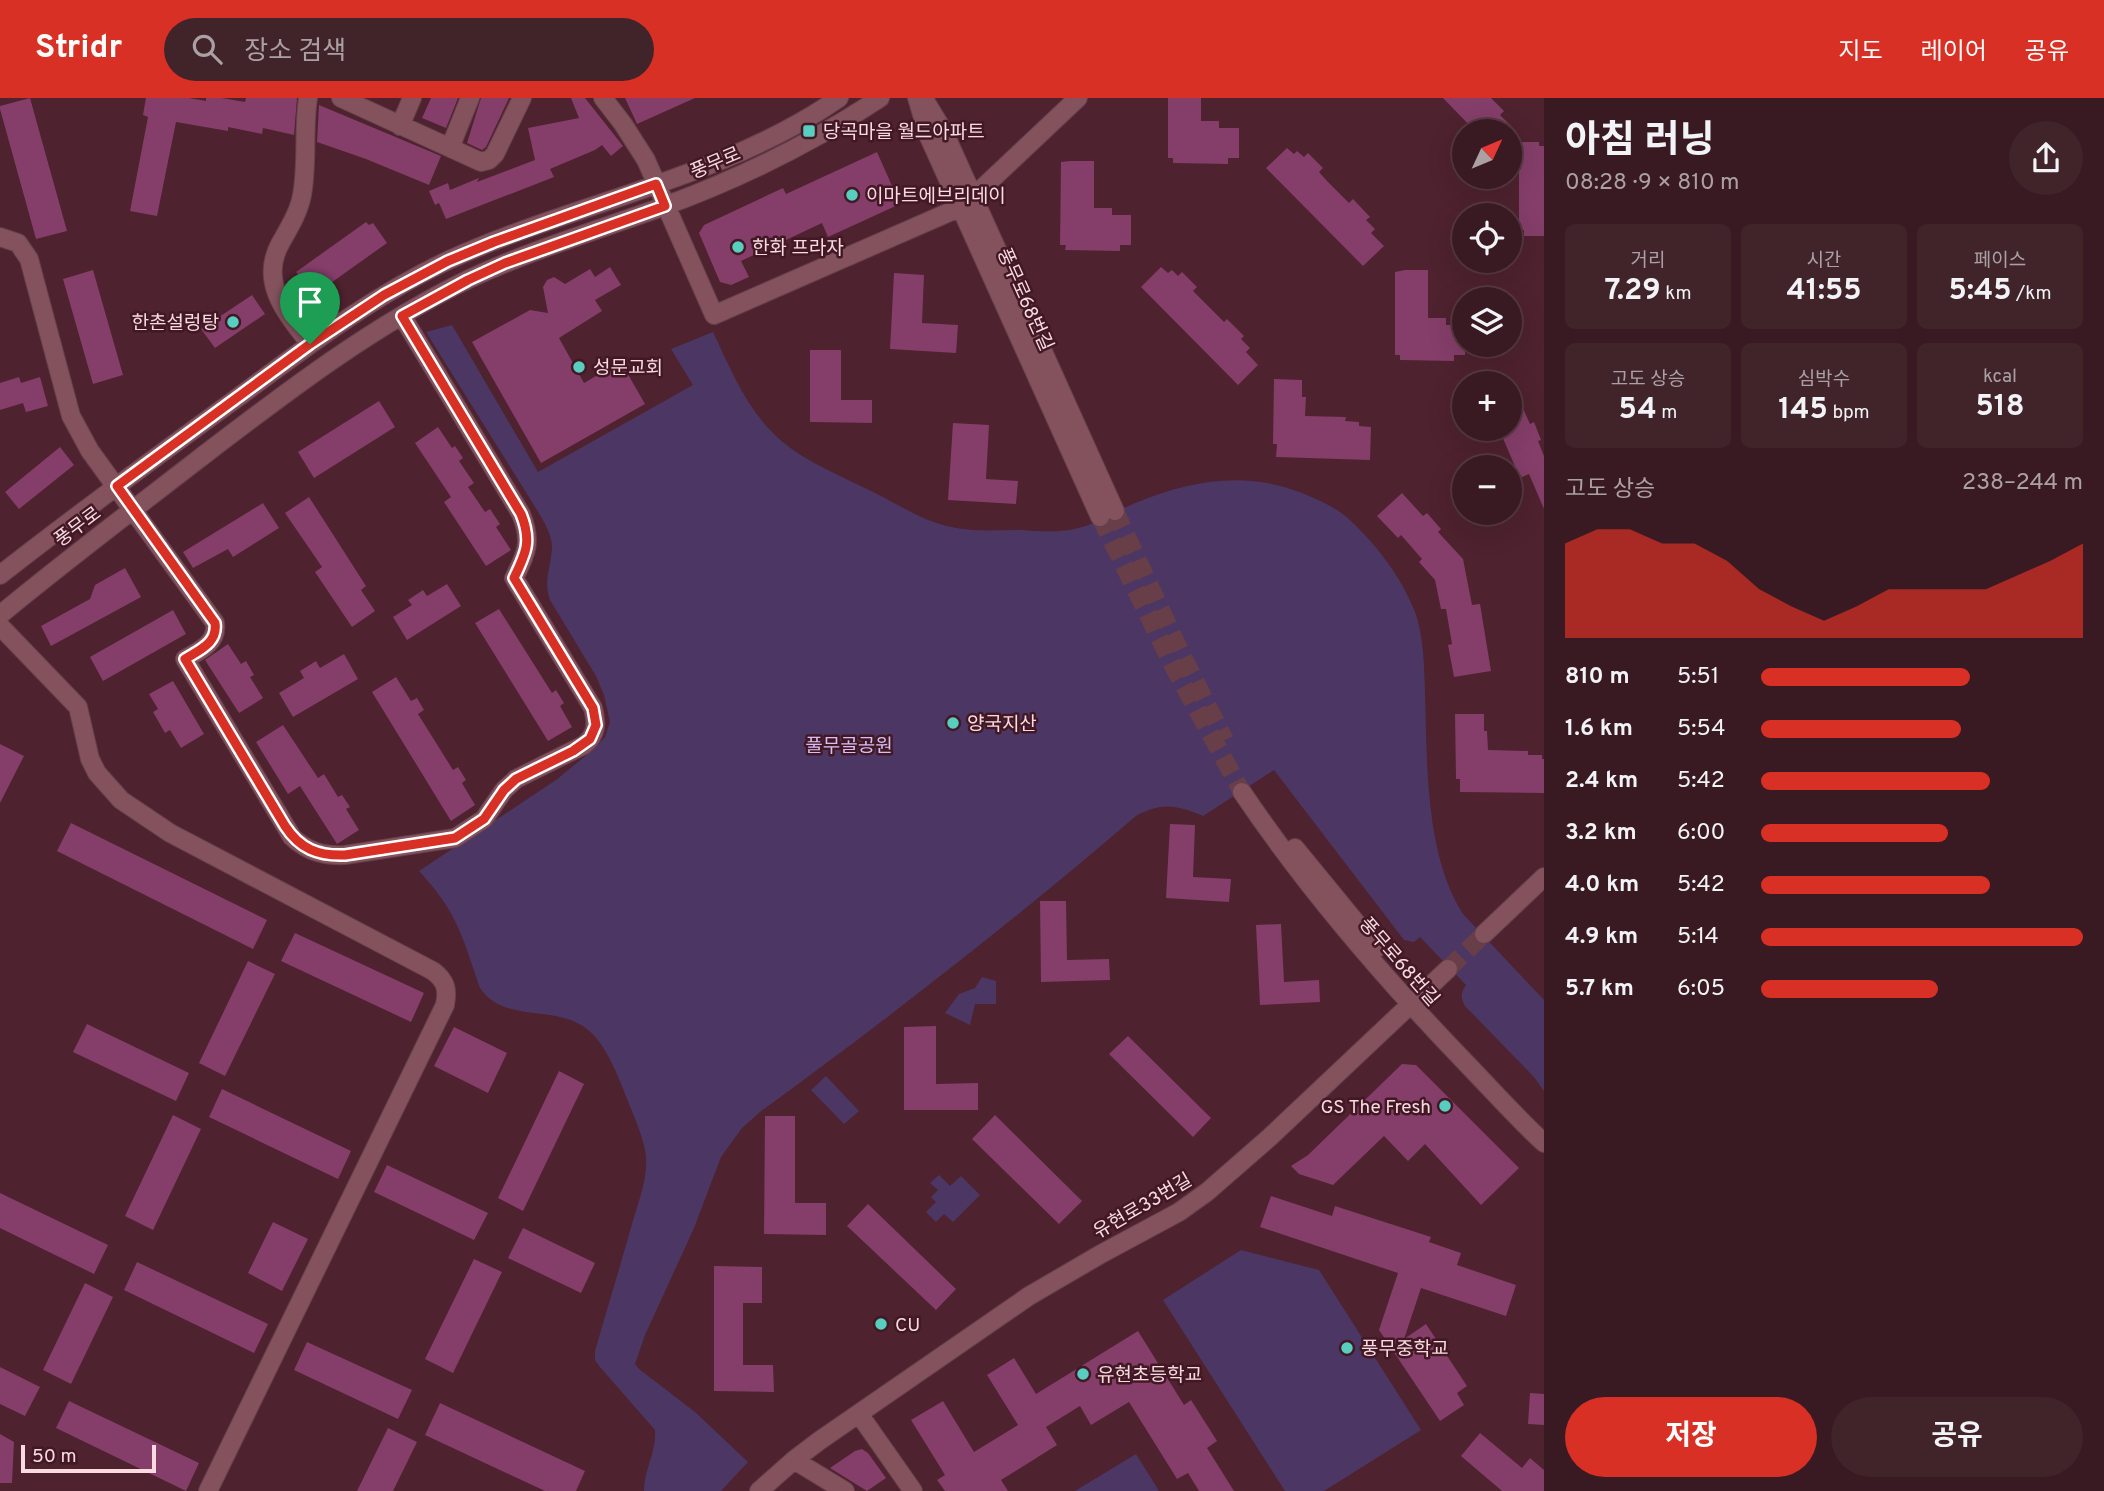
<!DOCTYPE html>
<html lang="ko">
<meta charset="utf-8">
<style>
body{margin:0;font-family:Overpass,"Noto Sans KR",sans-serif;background:#41232a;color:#f1f3f6;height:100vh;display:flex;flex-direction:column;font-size:26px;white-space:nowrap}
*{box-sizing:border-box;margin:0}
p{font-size:23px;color:#aba1a5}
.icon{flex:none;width:38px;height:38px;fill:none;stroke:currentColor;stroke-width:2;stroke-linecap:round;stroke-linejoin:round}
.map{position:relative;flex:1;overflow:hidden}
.panel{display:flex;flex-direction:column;background:#3a1a22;width:560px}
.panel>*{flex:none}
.needle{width:46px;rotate:46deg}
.controls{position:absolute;left:1452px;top:21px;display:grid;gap:14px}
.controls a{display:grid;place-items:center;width:70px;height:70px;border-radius:50%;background:#3a1a22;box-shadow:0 7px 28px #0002,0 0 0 2px #543840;font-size:35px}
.scale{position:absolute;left:21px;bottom:18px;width:135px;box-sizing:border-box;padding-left:7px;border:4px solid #f8dae0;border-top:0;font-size:19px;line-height:24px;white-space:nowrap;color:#f8dae0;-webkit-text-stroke:5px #421824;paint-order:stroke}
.pin{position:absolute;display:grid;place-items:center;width:60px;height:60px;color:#fff;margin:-72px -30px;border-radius:50% 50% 50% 0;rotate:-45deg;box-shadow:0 0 7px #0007}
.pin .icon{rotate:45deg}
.round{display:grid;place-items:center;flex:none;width:74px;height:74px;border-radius:37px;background:#41232a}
.overview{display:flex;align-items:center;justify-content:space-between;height:119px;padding:0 21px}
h1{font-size:38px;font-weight:700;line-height:52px}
.figures{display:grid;grid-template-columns:repeat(3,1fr);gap:10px;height:119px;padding:7px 21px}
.figures div{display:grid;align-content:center;border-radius:10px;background:#41232a;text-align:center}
.figures b{font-size:30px;font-weight:700}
.figures small{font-size:19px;font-weight:400}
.figures p{font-size:19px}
.chart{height:196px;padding:14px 21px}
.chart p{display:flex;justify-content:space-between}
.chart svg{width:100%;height:126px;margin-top:7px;fill:#d93025;opacity:.7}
.cta{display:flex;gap:14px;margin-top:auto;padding:14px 21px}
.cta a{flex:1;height:80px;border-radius:42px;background:#d93025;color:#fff;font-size:28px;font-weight:700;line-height:80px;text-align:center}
.cta a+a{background:#41232a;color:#f1f3f6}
ul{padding:0 21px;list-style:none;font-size:23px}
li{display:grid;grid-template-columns:112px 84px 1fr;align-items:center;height:52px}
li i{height:18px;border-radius:9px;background:#d93025}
header{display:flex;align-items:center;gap:42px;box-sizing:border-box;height:98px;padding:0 35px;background:#d93025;color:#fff}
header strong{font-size:33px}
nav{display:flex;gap:38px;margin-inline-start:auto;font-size:24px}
.search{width:490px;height:63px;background:#41232a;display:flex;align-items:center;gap:18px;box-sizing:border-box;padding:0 24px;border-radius:38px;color:#aba1a5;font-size:26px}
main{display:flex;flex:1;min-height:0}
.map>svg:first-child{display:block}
.green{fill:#4c3764}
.building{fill:#843e69}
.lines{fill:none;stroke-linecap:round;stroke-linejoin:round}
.minor-tunnel{stroke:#683e49;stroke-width:18;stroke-dasharray:18 9;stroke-linecap:butt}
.minor-casing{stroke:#653f4b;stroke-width:20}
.minor{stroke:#83525d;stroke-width:18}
.route-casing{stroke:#fff;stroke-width:14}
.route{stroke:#d93025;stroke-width:9}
.poi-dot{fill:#58cec0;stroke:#421824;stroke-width:2.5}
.labels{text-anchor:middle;stroke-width:5;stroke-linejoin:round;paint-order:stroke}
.poi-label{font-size:19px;fill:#f8dae0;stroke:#421824;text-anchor:start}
.street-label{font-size:19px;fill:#f8dae0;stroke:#421824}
.park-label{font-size:19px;fill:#d7bef8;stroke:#421824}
</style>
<header>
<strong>Stridr</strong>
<div class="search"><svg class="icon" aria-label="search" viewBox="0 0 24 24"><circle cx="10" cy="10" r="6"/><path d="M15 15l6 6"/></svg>장소 검색</div>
<nav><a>지도</a><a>레이어</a><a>공유</a></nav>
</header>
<main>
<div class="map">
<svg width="1544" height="1393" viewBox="0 0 1544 1393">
<rect width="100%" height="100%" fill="#4e222e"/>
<path class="green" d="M452,227L538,374L693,287L671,251L713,234C729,268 745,307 772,334C797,361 844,379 877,396C901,408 925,424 951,429C974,434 998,432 1021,432C1038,433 1057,435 1074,431C1097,427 1116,412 1138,404C1192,382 1246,373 1302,395C1319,402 1338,410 1352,424C1378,449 1402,480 1415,514C1424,539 1424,568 1425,594C1427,663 1425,757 1463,816L1544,902V993L1534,979L1465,908C1460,899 1461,895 1466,887L1420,839L1414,844L1404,842L1274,672L1203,718C1176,707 1162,704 1136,718C1015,822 889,920 760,1014L742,1030L721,1059L694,1130L645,1237L635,1266L639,1271L695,1314L748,1364L721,1393H644C644,1372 657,1352 655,1332L600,1269L595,1262V1253C607,1211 620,1169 632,1126C638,1105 648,1080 646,1058C643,1035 630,1010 622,988C614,968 601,938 581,927C549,908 503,924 480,890C462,838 458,815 419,773L556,682L594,651L605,639L610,624L604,597L596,578L550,502C543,483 551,469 552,450C552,436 544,424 537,412L426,234Z
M982,879L996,883V906H975L970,927L945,915L959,896L975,890Z
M826,978L859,1013L844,1026L811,992Z
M939,1077L950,1088L961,1078L980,1097L953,1124L944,1116L936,1124L926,1114L936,1104L931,1099L938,1092L930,1085Z
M1241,1152L1319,1172L1421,1332L1324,1393H1285L1163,1202Z
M1136,1356L1159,1393H1075Z"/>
<path class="building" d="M30,0L67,133L36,141L0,11V8Z
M146,0H189L206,3V0H222L245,4L246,0H297L294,37L263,30L262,36L228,29V33L176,24L157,118L130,113L148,19L143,17Z
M431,0H458L446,30L422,20Z
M481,0H509L486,49L482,52L467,45Z
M571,0H585L623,48L611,58L602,47L595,52L550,71L554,79L446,121L439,105L435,107L429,93L448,85L450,92L479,80L477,84L535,62L528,30L579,20Z
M625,0H695L637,26Z
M1168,0H1201V23H1219V30H1239V60H1228V66L1173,65V60H1168Z
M1443,0H1491L1504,13L1500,17L1516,33H1475Z
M319,7L441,58L429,87L366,61L317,44Z
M1519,44H1539V48H1544V138H1524V132H1519Z
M1287,50L1294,56L1297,53L1304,59L1308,55L1323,70L1319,74L1327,83L1349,105L1353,101L1370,119L1366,122L1375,131L1371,135L1384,148L1363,168L1266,70Z
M877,54L900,106L828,139L822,125L741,163L749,179L731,187L720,184L699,135L704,127L783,90L786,96Z
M1070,63H1094V110H1112V117H1131V147H1120V153L1065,152L1066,147H1060L1061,64Z
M366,124L369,127L373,125L387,145L314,197L296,174Z
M610,169L621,187L595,202L602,213L559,240L584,285L606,272L618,259L645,306L541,365L472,244L530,212L548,215L543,189L547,182L554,179L565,186L590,171L595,179Z
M1161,169L1168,175L1172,172L1178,178L1182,174L1197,189L1193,193L1224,224L1227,221L1244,238L1241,241L1250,250L1246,254L1258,267L1238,287L1141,189Z
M93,172L123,277L93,286L63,181Z
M1405,172H1428V220H1446V227H1465V257H1454V263L1400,262V257H1395V174Z
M894,175L924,177L922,225L958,227L956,255L890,251Z
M252,197L265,216L215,250L201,231Z
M810,252H841V302H872V325L810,324Z
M19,279L21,285L40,279L48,308L26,314L23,305L0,312V285Z
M1274,281L1302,282V299H1306L1305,318L1346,319L1345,323L1359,324V328L1371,329L1370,362L1276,359L1277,346H1273Z
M379,303L395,329L314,380L298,354Z
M1521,306L1530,326L1534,324L1541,342L1538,343L1544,358V411L1529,376L1520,380L1499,331H1510V311Z
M953,325L989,327L986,381L1018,383L1016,406L948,402Z
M438,329L452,350L455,348L463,360L459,363L474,385L468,389L485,414L490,411L500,426L496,429L511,452L486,468L444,404L451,399L415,345Z
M60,349L74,367L19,411L5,394Z
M1402,395L1423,418L1427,415L1441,431L1438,434L1463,461L1472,507L1480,506L1491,573L1454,579L1448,547L1452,546L1446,511H1441L1435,482L1419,464L1422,461L1401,437L1398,440L1377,418Z
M309,399L366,488L361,492L375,513L352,529L315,474L322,469L285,415Z
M263,405L279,430L233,459L228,451L193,470L183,454Z
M125,470L141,499L51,548L41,528L90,501L95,487Z
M447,486L461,508L407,542L393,519L412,507L408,502L423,492L427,498Z
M499,511L552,595L556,592L564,605L560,608L572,629L548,643L475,525Z
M173,512L186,536L103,583L90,559Z
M228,546L241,566L246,563L254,577L250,579L263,600L239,615L205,562Z
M344,556L358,581L293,619L279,595L304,580L300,573L316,563L320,570Z
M396,579L411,603L417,600L424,612L418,616L453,672L458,669L466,682L462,685L475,707L451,723L372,594Z
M173,583L204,636L181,650L170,632L165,635L153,614L158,611L149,596Z
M1455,616H1484V633H1487L1488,652L1528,653V657H1542V661H1544V695L1460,694V681H1456Z
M283,627L318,680L324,676L338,699L342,697L350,709L346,711L359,732L337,746L300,688L288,696L256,644Z
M0,646L24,658L0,705Z
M71,725L267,822L253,851L57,753Z
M1170,726L1195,727L1193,779L1231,781L1229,804L1166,800Z
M1040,803H1066L1067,862L1109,861L1110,882L1041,884Z
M1281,826L1284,884L1319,882L1320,904L1260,907L1256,827Z
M295,835L424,895L411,924L281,863Z
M248,863L275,876L225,978L199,965Z
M87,926L189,975L176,1003L73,954Z
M936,928V986L978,985V1012H904V929Z
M454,929L507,955L488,995L434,968Z
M1128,938L1211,1020L1193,1039L1109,956Z
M1402,966L1416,967L1519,1070L1481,1107L1425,1046L1408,1063L1384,1038L1333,1087L1299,1076L1291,1068L1308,1057Z
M559,973L584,986L523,1113L498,1100Z
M222,991L351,1053L338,1081L209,1019Z
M173,1017L201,1031L153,1132L125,1118Z
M995,1017L1082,1103L1059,1126L972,1041Z
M765,1018H795V1105H826V1137L764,1136Z
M387,1067L488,1115L474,1142L374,1094Z
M0,1095L108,1147L94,1176L0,1130Z
M1271,1098L1332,1118L1335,1108L1431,1139L1429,1144L1461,1155L1457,1167L1516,1187L1506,1218L1421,1190L1404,1241L1426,1226L1467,1288L1457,1295L1464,1307L1440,1323L1379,1232L1398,1175L1260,1129Z
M868,1106L956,1191L936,1212L847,1128Z
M273,1124L308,1141L282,1193L248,1175Z
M523,1130L595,1165L581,1195L508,1160Z
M474,1161L502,1174L453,1275L425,1261Z
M137,1164L268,1226L254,1255L124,1192Z
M714,1168L762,1169V1205H743V1267H773L774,1294L714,1293Z
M85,1185L113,1199L71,1286L43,1272Z
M1138,1233L1184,1307L1191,1302L1217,1343L1207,1350L1234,1393H1199L1188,1375L1177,1381L1129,1304L1091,1327L1080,1308L1046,1329L1057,1347L1001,1382L1008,1393H945L937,1382L945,1377L911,1322L943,1303L974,1354L1018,1327L987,1277L1014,1260L1036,1296Z
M307,1244L412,1292L398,1321L294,1272Z
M0,1269L40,1289L25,1318L0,1306Z
M1530,1295L1544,1296V1327L1528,1326Z
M69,1303L199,1365L186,1393L56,1330Z
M440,1305L585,1373L576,1393H545L425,1337Z
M388,1330L417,1344L393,1393H357Z
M1480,1335L1522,1370L1530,1360L1544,1372V1393H1502L1461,1358Z
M0,1336L14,1344L12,1385H0Z
M862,1351L868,1355L886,1380L867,1393L830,1370L855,1353Z"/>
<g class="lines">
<path class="minor-tunnel" d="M1115,413L1181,555L1225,642
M1100,419L1173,568L1242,694
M1448,871L1484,836"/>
<defs>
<path id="minor" d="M308,0C303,32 308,64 302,97C299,114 289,130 280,146C259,185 287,216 310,246
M341,0L481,64L489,62L495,56L522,0
M603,0L623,26L646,62L714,217L961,109
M917,0L928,37L1100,419
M924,1L944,34L1115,413
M400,28L412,0
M450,50L470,0
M974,98L1078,0
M0,139L18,145L29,161L71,318L90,353L215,525C218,545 199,553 185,561L292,739C308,754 324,758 345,757L455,740L484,721L504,692L516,681L584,647C597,636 597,626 593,610L514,480C527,455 532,443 521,416L402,218
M0,477C78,416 157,358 237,300C305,250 372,198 449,162C576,104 722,81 839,0
M0,517C65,463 133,412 200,360C285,295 372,228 469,181C531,152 598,132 662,109C739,81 812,45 880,0
M0,528L78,609L90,661L97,675L121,702L170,735L433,873C446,883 448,891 445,907L208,1393
M1242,694C1308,792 1384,880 1466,965C1492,992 1517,1020 1544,1045
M1295,750L1377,850
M1484,836L1544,779
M859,1316L913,1393
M794,1362L845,1393
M759,1393L794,1362L819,1343L1029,1198L1101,1156L1179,1114L1207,1094L1270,1039L1448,871"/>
</defs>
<use href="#minor" class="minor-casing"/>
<use href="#minor" class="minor"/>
</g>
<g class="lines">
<defs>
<path id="route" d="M656,86L665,108L505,165L468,182L402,218L521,416C532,443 526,455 514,480L593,610L596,627L590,641L573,653L516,681L504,692L484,721L455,740L345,757C318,758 300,751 285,728L185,561C199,552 218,545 215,525L117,388L310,246L384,197L448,163L494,144Z"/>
</defs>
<use href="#route" class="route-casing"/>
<use href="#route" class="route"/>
</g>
<g class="poi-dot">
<rect x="802" y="26" width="14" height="14" rx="3.5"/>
<circle cx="852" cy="97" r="7"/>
<circle cx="738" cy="149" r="7"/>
<circle cx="233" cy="224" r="7"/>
<circle cx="579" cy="269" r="7"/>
<circle cx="953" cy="625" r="7"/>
<circle cx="1445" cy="1008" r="7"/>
<circle cx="881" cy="1226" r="7"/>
<circle cx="1347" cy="1250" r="7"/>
<circle cx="1083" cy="1276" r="7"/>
</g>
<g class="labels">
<g class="poi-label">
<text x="823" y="40">당곡마을 월드아파트</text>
<text x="866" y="104">이마트에브리데이</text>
<text x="752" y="156">한화 프라자</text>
<text x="219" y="231" text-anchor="end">한촌설렁탕</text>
<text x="593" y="276">성문교회</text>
<text x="967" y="632">양국지산</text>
<text x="1431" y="1015" text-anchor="end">GS The Fresh</text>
<text x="895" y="1233">CU</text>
<text x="1361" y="1257">풍무중학교</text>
<text x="1097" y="1283">유현초등학교</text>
</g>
<g class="street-label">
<text transform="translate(715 64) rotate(-23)" y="7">풍무로</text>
<text transform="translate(1026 201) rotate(66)" y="7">풍무로68번길</text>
<text transform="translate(77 428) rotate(-37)" y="7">풍무로</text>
<text transform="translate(1400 863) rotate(49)" y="7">풍무로68번길</text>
<text transform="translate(1142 1107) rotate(-30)" y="7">유현로33번길</text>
</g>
<g class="park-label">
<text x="849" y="654">풀무골공원</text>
</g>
</g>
</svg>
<div class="controls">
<a><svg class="needle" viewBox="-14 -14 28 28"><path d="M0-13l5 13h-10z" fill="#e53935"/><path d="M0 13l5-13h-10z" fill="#aba1a5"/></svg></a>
<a><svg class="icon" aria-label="locate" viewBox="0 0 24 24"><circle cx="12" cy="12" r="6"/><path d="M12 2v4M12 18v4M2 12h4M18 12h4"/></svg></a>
<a><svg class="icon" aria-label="layers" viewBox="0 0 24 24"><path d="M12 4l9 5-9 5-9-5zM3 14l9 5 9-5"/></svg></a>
<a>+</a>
<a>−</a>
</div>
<div class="scale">50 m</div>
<div class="pin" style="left:310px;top:246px;background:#1e9e55"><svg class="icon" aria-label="arrive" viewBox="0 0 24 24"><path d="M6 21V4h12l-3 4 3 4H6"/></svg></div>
</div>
<section class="panel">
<div class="overview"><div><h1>아침 러닝</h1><p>08:28 · 9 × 810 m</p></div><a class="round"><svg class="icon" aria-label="share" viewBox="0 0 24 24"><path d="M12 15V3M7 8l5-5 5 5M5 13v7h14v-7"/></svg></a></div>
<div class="figures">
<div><p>거리</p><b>7.29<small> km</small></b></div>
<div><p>시간</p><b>41:55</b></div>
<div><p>페이스</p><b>5:45<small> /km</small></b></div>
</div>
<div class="figures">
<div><p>고도 상승</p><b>54<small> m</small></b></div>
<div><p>심박수</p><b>145<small> bpm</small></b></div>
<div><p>kcal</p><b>518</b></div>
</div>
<div class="chart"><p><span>고도 상승</span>238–244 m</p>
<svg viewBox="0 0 160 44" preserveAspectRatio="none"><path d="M0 44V11L10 6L20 6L30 11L40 11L50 17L60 27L70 33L80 38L90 33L100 27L110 27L120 27L130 27L140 22L150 17L160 11V44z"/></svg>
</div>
<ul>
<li><b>810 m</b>5:51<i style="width:65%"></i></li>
<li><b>1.6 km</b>5:54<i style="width:62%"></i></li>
<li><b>2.4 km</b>5:42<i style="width:71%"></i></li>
<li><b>3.2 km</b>6:00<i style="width:58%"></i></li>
<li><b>4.0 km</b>5:42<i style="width:71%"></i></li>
<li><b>4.9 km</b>5:14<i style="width:100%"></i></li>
<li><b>5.7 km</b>6:05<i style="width:55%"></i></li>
</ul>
<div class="cta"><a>저장</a><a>공유</a></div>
</section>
</main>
